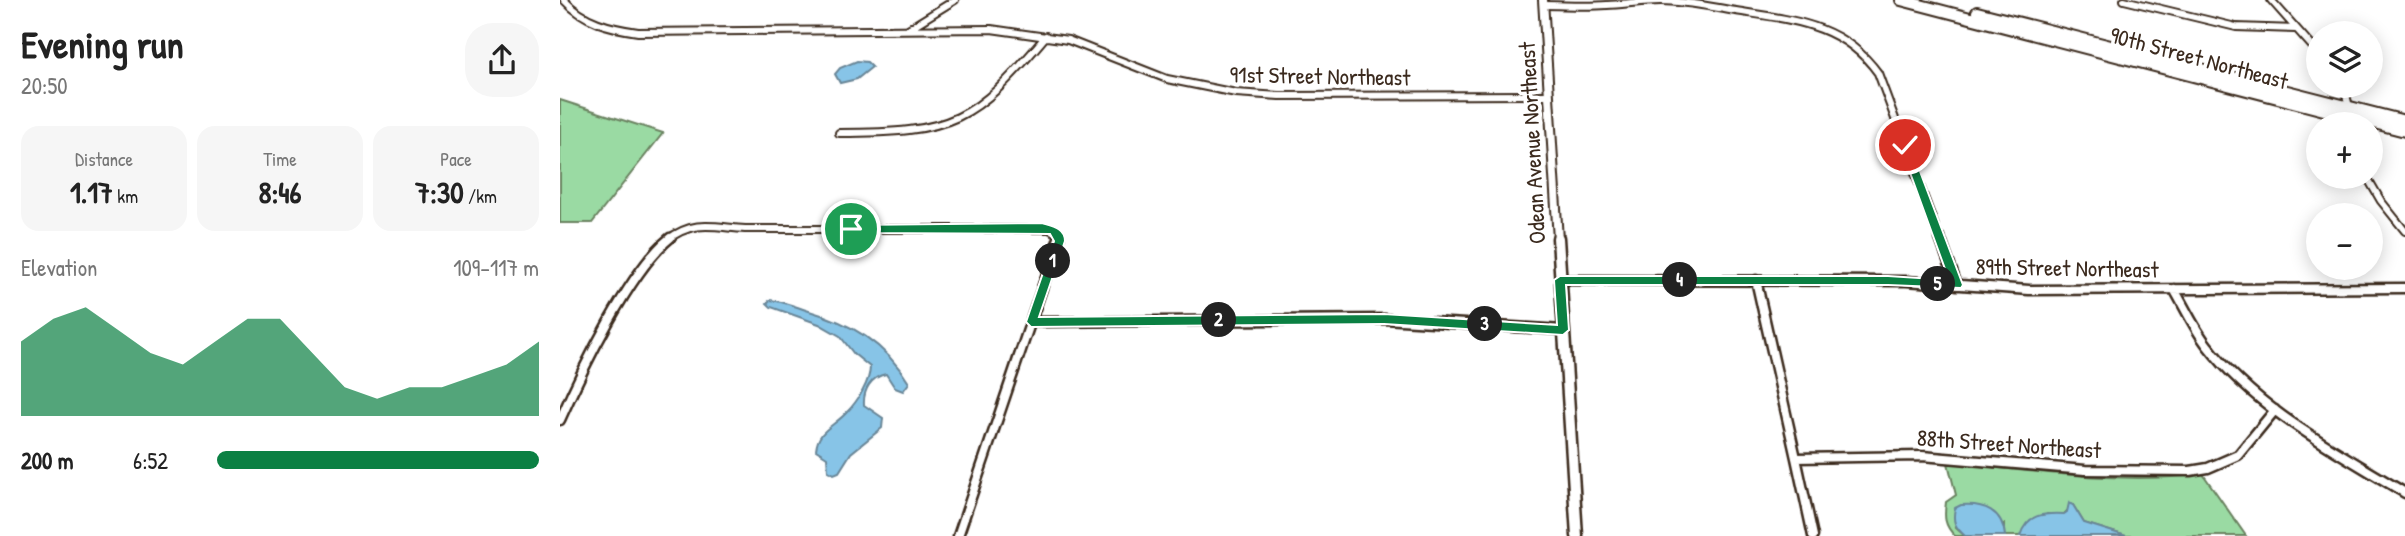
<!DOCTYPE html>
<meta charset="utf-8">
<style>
body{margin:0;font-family:"Patrick Hand",sans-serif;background:#f6f6f6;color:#222;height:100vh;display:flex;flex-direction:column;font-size:26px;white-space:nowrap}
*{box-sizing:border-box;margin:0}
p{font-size:23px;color:#767676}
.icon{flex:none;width:38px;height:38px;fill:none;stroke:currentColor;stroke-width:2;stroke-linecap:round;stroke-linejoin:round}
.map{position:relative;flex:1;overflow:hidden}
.details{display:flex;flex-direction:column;background:#fff;width:560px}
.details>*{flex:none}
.buttons{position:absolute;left:1746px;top:21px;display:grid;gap:14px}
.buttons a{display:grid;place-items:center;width:77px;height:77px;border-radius:50%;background:#fff;box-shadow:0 4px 18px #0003;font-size:35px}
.pin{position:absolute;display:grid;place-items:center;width:60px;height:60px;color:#fff;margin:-30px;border:4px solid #fff;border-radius:50%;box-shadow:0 2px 7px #0007}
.km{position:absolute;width:35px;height:35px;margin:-18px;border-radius:50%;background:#222;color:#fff;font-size:19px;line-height:35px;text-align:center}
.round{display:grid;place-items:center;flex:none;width:74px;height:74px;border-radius:28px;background:#f6f6f6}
.head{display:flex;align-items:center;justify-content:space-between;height:119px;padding:0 21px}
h1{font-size:38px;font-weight:700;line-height:52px}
.metrics{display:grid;grid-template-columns:repeat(3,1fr);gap:10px;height:119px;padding:7px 21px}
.metrics div{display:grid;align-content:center;border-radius:18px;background:#f6f6f6;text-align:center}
.metrics b{font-size:30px;font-weight:700}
.metrics small{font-size:19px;font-weight:400}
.metrics p{font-size:19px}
.chart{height:196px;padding:14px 21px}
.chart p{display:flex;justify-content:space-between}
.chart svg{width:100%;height:126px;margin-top:7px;fill:#0b8043;opacity:.7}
ul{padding:0 21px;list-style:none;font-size:23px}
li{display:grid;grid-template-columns:112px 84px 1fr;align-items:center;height:52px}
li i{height:18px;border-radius:9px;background:#0b8043}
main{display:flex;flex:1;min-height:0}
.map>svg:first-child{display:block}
.green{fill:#9adaa3;stroke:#6a8260;stroke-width:2}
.water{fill:#87c4e7;stroke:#698697;stroke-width:2}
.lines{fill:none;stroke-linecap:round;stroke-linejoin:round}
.minor-far1-casing{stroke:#3b2a1e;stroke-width:10}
.minor-casing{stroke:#3b2a1e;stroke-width:13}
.tertiary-far1-casing{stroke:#3b2a1e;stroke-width:12}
.tertiary-casing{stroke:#3b2a1e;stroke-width:15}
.secondary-casing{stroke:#3b2a1e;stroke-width:14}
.minor-far1{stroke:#fff;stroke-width:6}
.minor{stroke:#fff;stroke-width:8}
.tertiary-far1{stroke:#fff;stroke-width:8}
.tertiary{stroke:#fff;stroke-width:10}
.secondary{stroke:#fff;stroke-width:10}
.route{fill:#0b8043;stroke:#fff;stroke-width:2}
.labels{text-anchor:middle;stroke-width:7;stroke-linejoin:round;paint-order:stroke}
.street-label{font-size:23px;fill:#3b2a1e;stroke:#fff}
</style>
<main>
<section class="details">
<div class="head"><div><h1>Evening run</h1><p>20:50</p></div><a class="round"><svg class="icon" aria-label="share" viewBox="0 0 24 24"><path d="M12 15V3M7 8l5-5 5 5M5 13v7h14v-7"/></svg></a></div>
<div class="metrics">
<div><p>Distance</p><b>1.17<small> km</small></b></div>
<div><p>Time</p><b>8:46</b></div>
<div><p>Pace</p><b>7:30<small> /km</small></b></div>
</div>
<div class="chart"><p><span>Elevation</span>109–117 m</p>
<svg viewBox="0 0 160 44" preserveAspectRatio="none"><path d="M0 44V18L10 10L20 6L30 14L40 22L50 26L60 18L70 10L80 10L90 22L100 34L110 38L120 34L130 34L140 30L150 26L160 18V44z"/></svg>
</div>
<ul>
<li><b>200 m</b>6:52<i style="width:100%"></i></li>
</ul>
</section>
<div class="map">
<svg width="1845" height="536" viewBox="0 0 1845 536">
<rect width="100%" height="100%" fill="#fff"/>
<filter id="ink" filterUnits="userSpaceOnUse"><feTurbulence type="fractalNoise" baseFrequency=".0143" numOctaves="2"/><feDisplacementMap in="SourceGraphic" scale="14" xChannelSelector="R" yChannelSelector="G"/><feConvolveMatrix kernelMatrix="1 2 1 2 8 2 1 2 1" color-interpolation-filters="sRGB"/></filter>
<g filter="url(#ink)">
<path class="green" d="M0,100L103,133L32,223H0Z
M1388,463C1472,470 1559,485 1643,474L1686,536H1566L1524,523L1513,505L1504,514H1487L1460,536H1444V524L1396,528L1405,536H1395C1384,525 1384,517 1386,502L1396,495Z"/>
<path class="water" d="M297,61L307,62L312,67L297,79L280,83L275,74L280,68Z
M210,300C222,301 234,306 246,310C291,323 325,343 349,383L343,391L335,388L326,374C311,377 303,390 304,405L323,418L322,428L291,453L279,472L274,474L268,471L267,457L256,450C258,429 275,426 287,412C297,402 310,382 310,367L294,354L280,336L259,324L211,307L207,303Z
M1509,503L1513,505L1524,523L1566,536H1460C1467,514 1483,513 1504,514L1507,512Z
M1401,505C1424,503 1443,511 1445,536H1405C1395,527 1392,522 1395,508Z"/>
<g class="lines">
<defs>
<path id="minor-far1" d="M4,0C24,22 50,28 78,32L431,29L508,40L607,79L676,93L719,96L989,95
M1564,0L1676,27L1736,29
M1711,0L1759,54
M983,5C1004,5 1026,7 1047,5C1065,4 1083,1 1101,1C1126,1 1151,7 1176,11C1232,20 1282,23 1318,73L1380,240
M348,29L395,0
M1784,86L1789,107
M279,133C393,133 413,123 486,36
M1807,177L1821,201L1845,231
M107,240C134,219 154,227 185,229H489L497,233L500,240"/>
<path id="minor" d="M1380,238L1397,285
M1000,280L1346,281L1469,290L1845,288
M1196,280L1236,458
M1614,289C1625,308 1634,328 1647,345C1698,411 1775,450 1845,493
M471,322L824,319L1003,330
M0,420C21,372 70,270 110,238
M398,536L499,238
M1253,536L1236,458L1362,456L1525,470L1630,471L1648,468L1678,455L1715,410"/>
<path id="tertiary-far1" d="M983,0L998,240"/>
<path id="tertiary" d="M998,238L1017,536"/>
<path id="secondary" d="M1341,0L1845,131
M1417,12L1845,121"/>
</defs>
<use href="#minor-far1" class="minor-far1-casing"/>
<use href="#minor" class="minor-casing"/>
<use href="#tertiary-far1" class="tertiary-far1-casing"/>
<use href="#tertiary" class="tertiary-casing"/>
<use href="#secondary" class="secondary-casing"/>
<use href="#minor-far1" class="minor-far1"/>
<use href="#minor" class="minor"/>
<use href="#tertiary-far1" class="tertiary-far1"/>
<use href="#tertiary" class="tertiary"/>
<use href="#secondary" class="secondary"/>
</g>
</g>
<path class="route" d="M1345,141L1350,145L1403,285L1401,288L1328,285H1006L1009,330L1003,335L824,324L471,327L466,322L494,241L490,234L291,233L286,229L291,225L482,223C492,226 505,228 505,241L479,317L824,314L997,325L994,280L1000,276H1328L1389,280L1340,145Z"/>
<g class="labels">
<g class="street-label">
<text transform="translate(1639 58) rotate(15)" y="8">90th Street Northeast</text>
<text transform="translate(760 76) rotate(1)" y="8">91st Street Northeast</text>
<text transform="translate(972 143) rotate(-93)" y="8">Odean Avenue Northeast</text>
<text transform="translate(1507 268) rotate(1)" y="8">89th Street Northeast</text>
<text transform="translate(1449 444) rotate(4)" y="8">88th Street Northeast</text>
</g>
</g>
</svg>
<div class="buttons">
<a><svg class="icon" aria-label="layers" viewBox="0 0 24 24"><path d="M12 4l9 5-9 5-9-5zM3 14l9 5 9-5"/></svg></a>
<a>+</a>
<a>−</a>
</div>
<div class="pin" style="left:291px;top:229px;background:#1e9e55"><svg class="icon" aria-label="arrive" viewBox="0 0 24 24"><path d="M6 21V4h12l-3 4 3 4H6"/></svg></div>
<div class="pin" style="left:1345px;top:145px;background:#d93025"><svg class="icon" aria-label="check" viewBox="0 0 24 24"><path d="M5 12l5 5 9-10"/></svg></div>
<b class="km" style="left:493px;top:261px">1</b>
<b class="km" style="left:659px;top:320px">2</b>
<b class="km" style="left:925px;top:324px">3</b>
<b class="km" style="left:1120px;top:280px">4</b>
<b class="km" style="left:1378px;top:284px">5</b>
</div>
</main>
